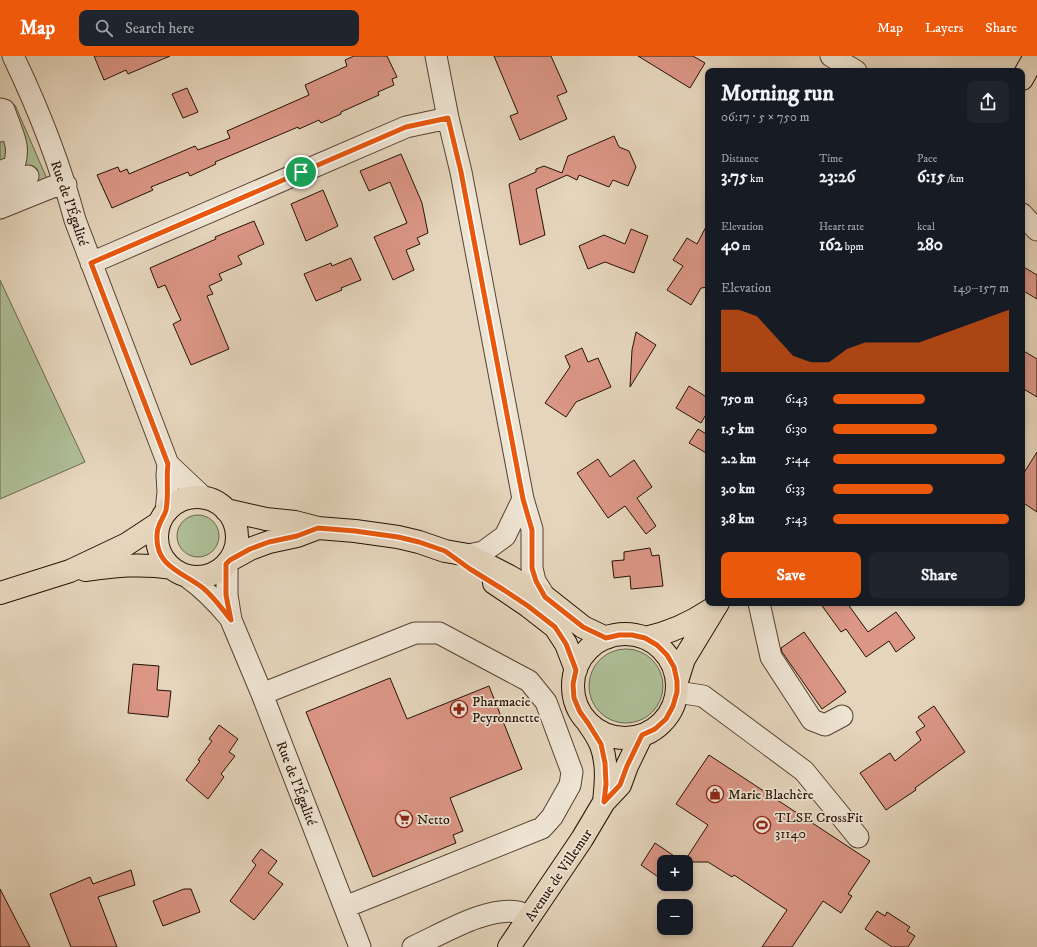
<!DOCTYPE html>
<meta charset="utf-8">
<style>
body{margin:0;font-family:"IM FELL DW Pica",serif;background:#20242c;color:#f1f3f6;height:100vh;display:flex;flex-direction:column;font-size:15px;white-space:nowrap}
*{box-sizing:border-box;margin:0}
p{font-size:13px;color:#9ea1a6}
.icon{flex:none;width:22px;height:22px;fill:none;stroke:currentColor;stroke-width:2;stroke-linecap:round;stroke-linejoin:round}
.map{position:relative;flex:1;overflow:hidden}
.side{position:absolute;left:705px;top:12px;width:320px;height:538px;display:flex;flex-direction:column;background:#171b24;border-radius:8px;box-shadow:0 2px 6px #0003}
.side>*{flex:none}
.buttons{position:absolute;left:657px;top:799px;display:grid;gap:8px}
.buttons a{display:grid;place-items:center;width:36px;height:36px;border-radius:8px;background:#171b24;box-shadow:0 2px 6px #0003;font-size:20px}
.pin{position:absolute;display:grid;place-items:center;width:34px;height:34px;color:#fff;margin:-17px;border:2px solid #fff;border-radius:50%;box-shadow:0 1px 4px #0007}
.round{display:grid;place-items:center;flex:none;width:42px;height:42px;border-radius:8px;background:#20242c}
.head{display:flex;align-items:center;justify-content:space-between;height:68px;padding:0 16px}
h1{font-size:22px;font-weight:700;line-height:30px}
.stats{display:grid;grid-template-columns:repeat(3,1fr);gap:6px;height:68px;padding:4px 16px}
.stats div{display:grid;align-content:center}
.stats b{font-size:17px;font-weight:700}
.stats small{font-size:11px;font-weight:400}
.stats p{font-size:11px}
.chart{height:112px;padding:8px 16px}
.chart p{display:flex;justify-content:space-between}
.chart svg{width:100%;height:72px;margin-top:4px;fill:#ea580c;opacity:.7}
.cta{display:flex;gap:8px;margin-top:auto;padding:8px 16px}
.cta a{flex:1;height:46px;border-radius:8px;background:#ea580c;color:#fff;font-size:16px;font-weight:700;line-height:46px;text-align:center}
.cta a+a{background:#20242c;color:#f1f3f6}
ul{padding:0 16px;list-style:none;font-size:13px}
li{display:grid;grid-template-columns:64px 48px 1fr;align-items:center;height:30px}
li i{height:10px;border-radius:5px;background:#ea580c}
header{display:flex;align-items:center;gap:24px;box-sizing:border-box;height:56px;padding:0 20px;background:#ea580c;color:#fff}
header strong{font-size:19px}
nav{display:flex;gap:22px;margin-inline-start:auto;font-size:14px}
.search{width:280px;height:36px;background:#20242c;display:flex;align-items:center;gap:10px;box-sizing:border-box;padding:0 14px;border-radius:8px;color:#9ea1a6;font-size:15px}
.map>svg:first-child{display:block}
.green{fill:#aebe96;stroke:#6a684d}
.building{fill:#db9686;stroke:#251104}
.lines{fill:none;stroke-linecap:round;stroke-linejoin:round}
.minor-casing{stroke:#554232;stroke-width:23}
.major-casing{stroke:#251104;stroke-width:24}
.minor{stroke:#eee4d3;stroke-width:21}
.major{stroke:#e5d5bc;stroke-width:22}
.route-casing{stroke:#fff;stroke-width:8}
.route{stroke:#ea580c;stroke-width:5}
.labels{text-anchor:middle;stroke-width:3.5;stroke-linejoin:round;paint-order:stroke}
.street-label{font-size:14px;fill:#251104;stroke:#eee4d3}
.poi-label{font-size:14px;fill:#251104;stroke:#eee4d3;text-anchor:start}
</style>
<header>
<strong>Map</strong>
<div class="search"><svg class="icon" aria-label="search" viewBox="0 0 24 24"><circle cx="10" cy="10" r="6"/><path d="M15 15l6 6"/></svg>Search here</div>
<nav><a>Map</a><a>Layers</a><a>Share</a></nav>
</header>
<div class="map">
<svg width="1037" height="891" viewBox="0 0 1037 891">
<rect width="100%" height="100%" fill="#e5d5bc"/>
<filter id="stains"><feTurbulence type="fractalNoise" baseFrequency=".005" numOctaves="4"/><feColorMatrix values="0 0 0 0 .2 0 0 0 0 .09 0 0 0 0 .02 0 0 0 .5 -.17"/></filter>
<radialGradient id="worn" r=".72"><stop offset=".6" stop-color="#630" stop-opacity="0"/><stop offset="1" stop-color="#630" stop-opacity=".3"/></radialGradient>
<path class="green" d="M0,43L15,49L47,123L0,144Z
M0,224L85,406L0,443Z
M177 480a21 21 0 1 1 42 0a21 21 0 1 1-42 0Z
M589 630a37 37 0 1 1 74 0a37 37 0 1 1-74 0Z"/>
<path class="building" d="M94,0H170L128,18L126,14L104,24Z
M354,0H387L397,21L392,23L394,29L378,36L379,39L341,56V58L321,67L319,64L299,73L298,71L215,106L216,108L190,120L188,116L151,131L153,134L112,152L97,119L118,111L120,116L127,113L129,118L195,90L198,94L230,82L227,75L309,39L305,29L347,10L345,4Z
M494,0H551L567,36L557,40L567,63L520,84L510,60L518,57Z
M638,0H693L705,7L690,32Z
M187,32L198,56L183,62L172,38Z
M614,80L619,91L629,95L636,111L628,130L613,124L609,131L579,119L577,124L567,119L536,133L545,179L520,189L509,128L536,116V113L544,110L562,117L568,100Z
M401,98L422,147L428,177L417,182L420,188L406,194L414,214L393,224L374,181L407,167L390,126L369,135L360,115Z
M323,134L338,170L306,185L291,148Z
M254,165L264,188L238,200L242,208L219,218L222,224L209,230L213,238L207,240L229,293L191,309L173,268L181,264L165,229L158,232L150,212L216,183L215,181Z
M708,167V231L701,232L691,249L667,234L683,210L673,204L687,182L697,188Z
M631,173L648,180L634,217L605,206L588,213L579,190L604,179L625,188Z
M351,202L361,224L341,232L342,234L316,245L304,218L331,207L332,210Z
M1022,210L1037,219V243L1022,234Z
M636,276L656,289L630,331L632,294Z
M582,292L588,306L598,302L611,331L576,346L566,361L545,347L570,311L565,300Z
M1022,294L1037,303V341L1022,332Z
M689,330L708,342V355L701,367L676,352Z
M698,373L708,379V398L689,387Z
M1037,396V456L1022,446V420Z
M598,403L610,421L634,404L652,431L637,442L656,470L646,478L625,450L608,462L577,417Z
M650,492L652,500L659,499L663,530L631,533L630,520L614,522L612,505L624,504V496Z
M820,547H847L868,576L896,556L915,582L896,596L889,585L866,601L846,573L841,576Z
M804,576L846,636L822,653L782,596L781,592Z
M133,608L159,610L157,634L171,635L168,661L128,657Z
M390,622L407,663L489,630L522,713L450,742L463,775L453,779L456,787L373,821L306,656Z
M934,650L965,696L915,732L916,734L886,754L860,717L890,697L895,705L921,684L916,676L925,670L918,661Z
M219,669L238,683L229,696L235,700L221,718L224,721L208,743L186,724L200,705L198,704L212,685L209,683Z
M709,699L870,805L848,838L852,840L841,857L823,845L792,891H762L787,854L734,819L732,821L708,806H684L708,769L676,748Z
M655,787L683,806H664V825L641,809Z
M261,793L277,805L268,817L283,828L254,864L230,845L256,809L252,805Z
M131,814L135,829L98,841L117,891H71L50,838L90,821L93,828Z
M0,833L30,891H0Z
M184,833H191L200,856L163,870L153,845Z
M877,855L885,860L887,856L910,871L907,875L915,880L908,891H892L865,873Z"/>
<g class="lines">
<defs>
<path id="minor" d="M13,0C38,52 60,108 75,164L168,408L204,442
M436,0L448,62L461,116L523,443L532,473V512L535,525L545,541
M831,0L856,15
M0,53L4,54L10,70L0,75
M0,116L14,110C19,94 16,86 10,70
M0,132L28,120
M0,152L52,131L66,129
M1022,158L1037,174
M91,207L406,71L448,62
M166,456L168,436L167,419L168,408
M468,499L483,496L505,480L523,443
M227,508V539L231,564L262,638L360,891
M186,520C203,532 216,545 230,562
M759,547L771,601L812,664L825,669L842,660
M677,636L703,640L804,715L858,781
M262,638L415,577H439L529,625L546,646L572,716L570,729L552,761L542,772L345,851
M413,891C442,878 487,850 518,856C522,857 526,860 529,862"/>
<path id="major" d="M1022,23L1035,0
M157 481a40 40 0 1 1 80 0a40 40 0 1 1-80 0Z
M226,454L266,463L295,466L318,472L355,475L398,481L419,486L445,495L468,499L509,520L545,541L583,571L606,582
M230,504L250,493L269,486L297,480L318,472
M85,514C115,510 141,507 172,512
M494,527L528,550L555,571L566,588L576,614
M0,537L70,515L127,488L159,467
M573 630a52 52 0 1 1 104 0a52 52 0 1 1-104 0Z
M645,582C670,577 691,567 712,553
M677,625L684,603L718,547
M588,667C593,674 598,682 601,689C608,708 606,727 604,746
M509,891L582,783L604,746L620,729L627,710L642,679"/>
</defs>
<use href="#minor" class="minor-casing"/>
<use href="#major" class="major-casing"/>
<use href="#minor" class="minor"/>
<use href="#major" class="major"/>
</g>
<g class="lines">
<defs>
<path id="route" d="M448,62L461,116L523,443L532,474V512L536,525L545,541L583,571L606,582L619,579H632L645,582L657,589L667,599L674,611L677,625V636L673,650L666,663L655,673L642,679L627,710L620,729L604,746L606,728L605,707L601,688L588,667L580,656L574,642L573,628L576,614L566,588L555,571L528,550L504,534L470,513L445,495L419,486L398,481L355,475L318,472L297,480L269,486L250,493L230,504L226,508V539L231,564C222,553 214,541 203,532C183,516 155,511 157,479C157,468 164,462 166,454C169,438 166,423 168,408L91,207L406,71Z"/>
</defs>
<use href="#route" class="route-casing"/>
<use href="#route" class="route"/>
</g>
<defs>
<symbol id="pharmacy-ring" viewBox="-11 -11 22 22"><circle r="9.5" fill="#eee4d3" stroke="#8f2418" stroke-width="1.5"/><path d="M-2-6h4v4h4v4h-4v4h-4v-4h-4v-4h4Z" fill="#8f2418"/></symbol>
<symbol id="shop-ring" viewBox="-11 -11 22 22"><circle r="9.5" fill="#eee4d3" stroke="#8f2418" stroke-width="1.5"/><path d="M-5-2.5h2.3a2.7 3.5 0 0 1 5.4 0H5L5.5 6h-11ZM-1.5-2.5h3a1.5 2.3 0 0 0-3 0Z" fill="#8f2418"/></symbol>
<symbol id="supermarket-ring" viewBox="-11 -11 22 22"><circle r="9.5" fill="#eee4d3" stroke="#8f2418" stroke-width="1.5"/><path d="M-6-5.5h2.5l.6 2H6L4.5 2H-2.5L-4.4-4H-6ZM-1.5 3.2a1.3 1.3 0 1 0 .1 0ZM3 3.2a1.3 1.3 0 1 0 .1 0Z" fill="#8f2418"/></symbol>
<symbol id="stadium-ring" viewBox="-11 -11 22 22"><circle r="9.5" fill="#eee4d3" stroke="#8f2418" stroke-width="1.5"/><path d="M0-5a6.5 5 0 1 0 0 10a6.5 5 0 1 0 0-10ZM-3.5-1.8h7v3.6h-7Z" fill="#8f2418"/></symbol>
</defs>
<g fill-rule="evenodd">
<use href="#pharmacy-ring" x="449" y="643" width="20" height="20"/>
<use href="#shop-ring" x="705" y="728" width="20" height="20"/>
<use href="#supermarket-ring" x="394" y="753" width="20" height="20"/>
<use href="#stadium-ring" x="752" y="759" width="20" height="20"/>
</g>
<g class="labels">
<g class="street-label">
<text transform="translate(70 147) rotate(71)" y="5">Rue de l'Égalité</text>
<text transform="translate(297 727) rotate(69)" y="5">Rue de l'Égalité</text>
<text transform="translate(558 819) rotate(-56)" y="5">Avenue de Villemur</text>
</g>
<g class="poi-label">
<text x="472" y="650">Pharmacie<tspan x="472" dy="16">Peyronnette</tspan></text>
<text x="728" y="743">Marie Blachère</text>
<text x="775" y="766">TLSE CrossFit<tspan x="775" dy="16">31140</tspan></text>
<text x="417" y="768">Netto</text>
</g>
</g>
<rect width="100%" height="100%" filter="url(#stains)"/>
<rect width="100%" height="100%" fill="url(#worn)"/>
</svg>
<div class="buttons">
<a>+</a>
<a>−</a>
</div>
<div class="pin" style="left:301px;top:116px;background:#1e9e55"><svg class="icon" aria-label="arrive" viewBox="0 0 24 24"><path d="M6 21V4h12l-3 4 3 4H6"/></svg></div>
<section class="side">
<div class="head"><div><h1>Morning run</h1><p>06:17 · 5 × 750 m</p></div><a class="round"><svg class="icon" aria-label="share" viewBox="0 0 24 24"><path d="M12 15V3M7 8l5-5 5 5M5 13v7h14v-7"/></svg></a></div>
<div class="stats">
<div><p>Distance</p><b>3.75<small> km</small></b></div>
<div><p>Time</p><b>23:26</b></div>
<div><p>Pace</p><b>6:15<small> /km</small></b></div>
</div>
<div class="stats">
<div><p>Elevation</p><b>40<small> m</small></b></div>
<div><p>Heart rate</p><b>162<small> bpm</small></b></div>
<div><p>kcal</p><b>280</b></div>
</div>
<div class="chart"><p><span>Elevation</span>149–157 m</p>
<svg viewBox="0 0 160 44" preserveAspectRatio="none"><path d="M0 44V6L10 6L20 10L30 22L40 34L50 38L60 38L70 30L80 26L90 26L100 26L110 26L120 22L130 18L140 14L150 10L160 6V44z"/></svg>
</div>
<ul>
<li><b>750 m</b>6:43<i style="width:52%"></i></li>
<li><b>1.5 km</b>6:30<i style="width:59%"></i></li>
<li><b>2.2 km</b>5:44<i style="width:98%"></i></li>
<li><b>3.0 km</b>6:33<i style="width:57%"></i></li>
<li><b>3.8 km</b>5:43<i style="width:100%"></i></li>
</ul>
<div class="cta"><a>Save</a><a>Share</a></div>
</section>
</div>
